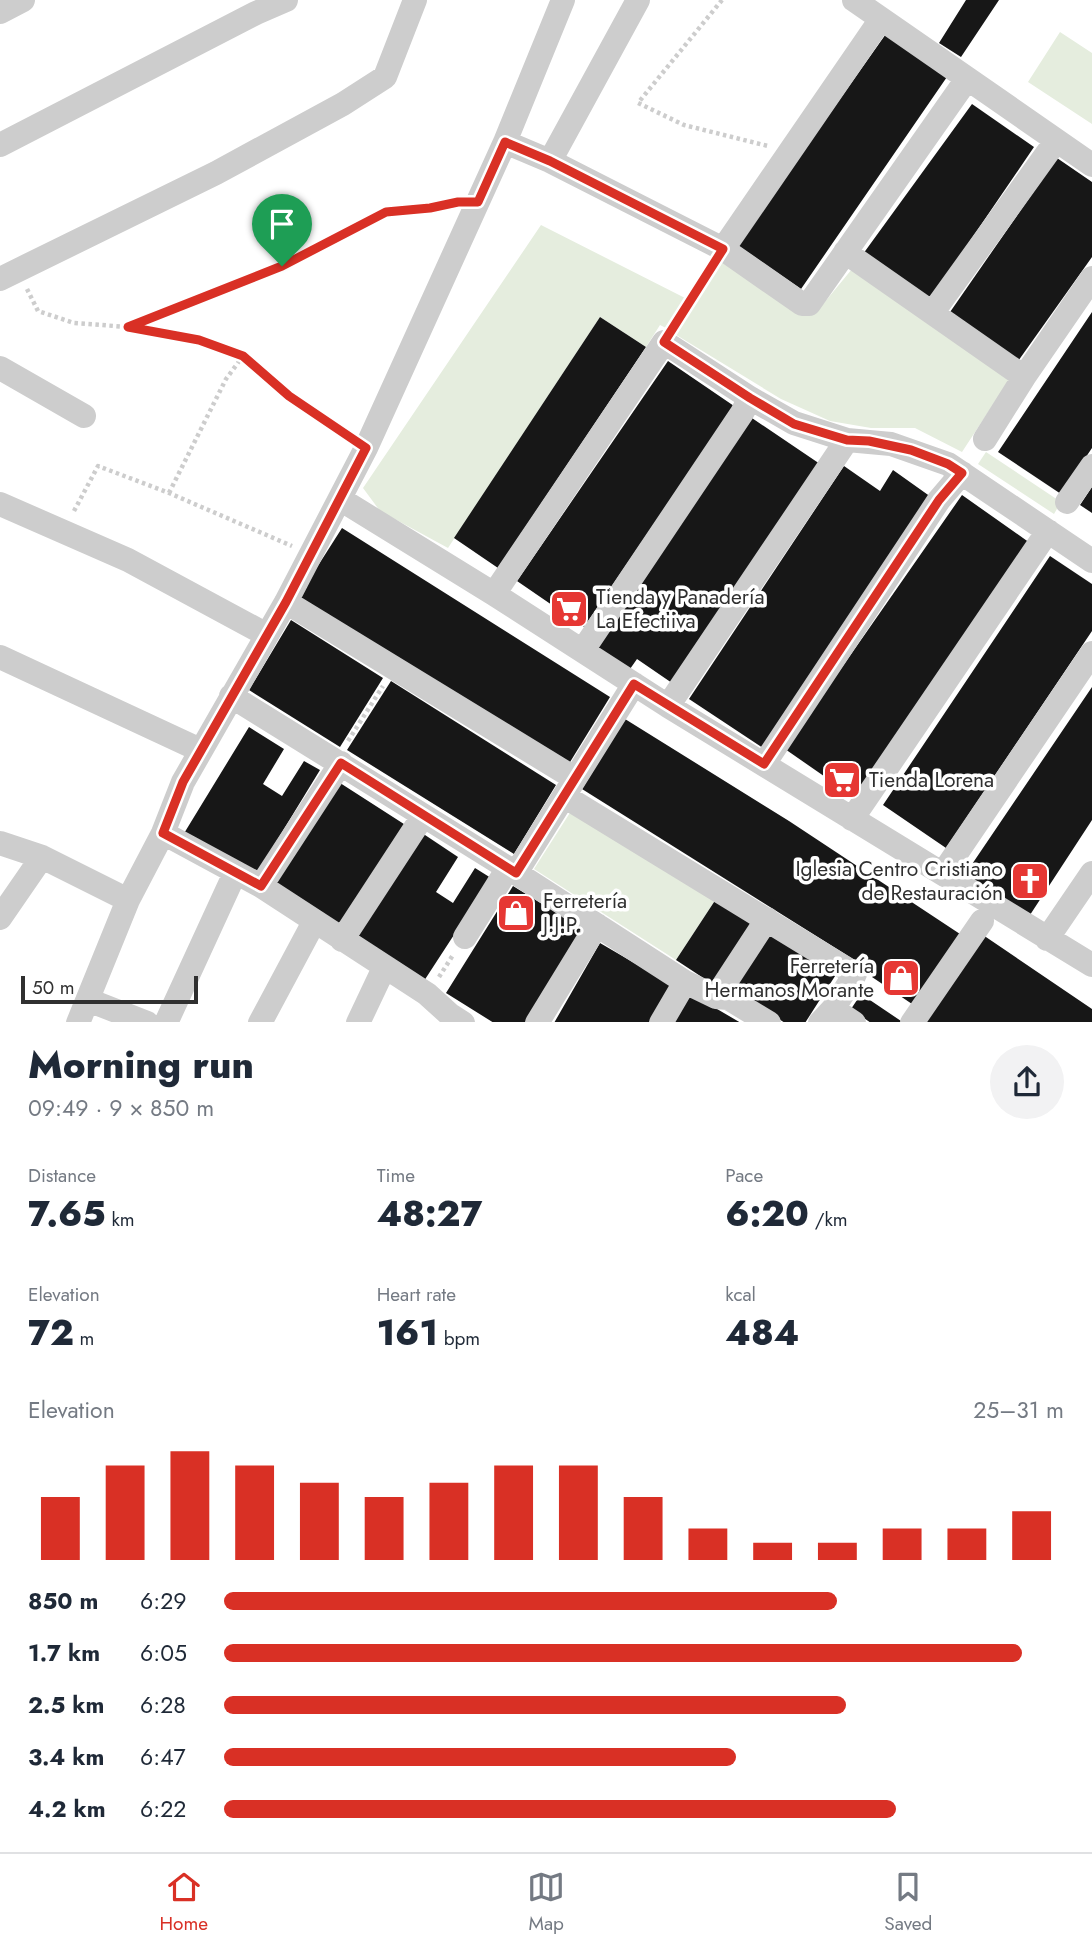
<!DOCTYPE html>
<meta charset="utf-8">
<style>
body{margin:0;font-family:Jost,sans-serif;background:#f2f2f3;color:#1f2937;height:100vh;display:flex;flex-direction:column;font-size:26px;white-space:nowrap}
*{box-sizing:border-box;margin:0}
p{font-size:23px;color:#747a83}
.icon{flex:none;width:38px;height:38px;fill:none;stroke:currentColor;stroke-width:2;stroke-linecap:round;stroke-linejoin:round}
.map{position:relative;height:1022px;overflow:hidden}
.side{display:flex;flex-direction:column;background:#fff;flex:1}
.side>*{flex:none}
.scale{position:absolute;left:21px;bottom:18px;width:177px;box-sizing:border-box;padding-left:7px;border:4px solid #303030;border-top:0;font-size:19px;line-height:24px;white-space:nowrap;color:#303030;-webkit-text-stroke:5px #fff;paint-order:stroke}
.pin{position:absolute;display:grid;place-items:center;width:60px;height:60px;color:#fff;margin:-72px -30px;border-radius:50% 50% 50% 0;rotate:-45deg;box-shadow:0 0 7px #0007}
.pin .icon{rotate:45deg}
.round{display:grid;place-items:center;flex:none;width:74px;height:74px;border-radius:37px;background:#f2f2f3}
.overview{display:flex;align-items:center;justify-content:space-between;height:119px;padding:0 28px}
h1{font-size:38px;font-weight:800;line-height:52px}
.figures{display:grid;grid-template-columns:repeat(3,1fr);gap:10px;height:119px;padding:7px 28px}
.figures div{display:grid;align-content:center}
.figures b{font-size:35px;font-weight:800}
.figures small{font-size:19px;font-weight:400}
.figures p{font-size:19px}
.chart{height:196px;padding:14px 28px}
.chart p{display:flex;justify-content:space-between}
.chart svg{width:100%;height:126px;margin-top:7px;stroke:#d93025;stroke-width:6}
ul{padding:0 28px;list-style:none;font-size:23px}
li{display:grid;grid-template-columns:112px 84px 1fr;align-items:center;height:52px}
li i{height:18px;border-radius:9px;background:#d93025}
.dock{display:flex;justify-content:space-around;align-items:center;height:98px;border-top:2px solid #e0e1e3;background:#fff;font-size:19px;color:#747a83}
.dock a{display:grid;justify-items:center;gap:4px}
.dock .current{color:#d93025}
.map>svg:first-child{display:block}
.green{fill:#e5edde}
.building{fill:#171717}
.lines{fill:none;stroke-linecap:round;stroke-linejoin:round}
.path{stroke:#cdcdcd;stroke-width:4.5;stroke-dasharray:3.5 3.5;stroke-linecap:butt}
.minor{stroke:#cdcdcd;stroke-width:24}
.route-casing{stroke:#fff;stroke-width:14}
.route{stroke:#d93025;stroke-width:9}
.labels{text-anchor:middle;stroke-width:7;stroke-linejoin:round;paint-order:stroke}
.poi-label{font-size:21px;fill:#303030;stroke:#fff;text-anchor:start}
</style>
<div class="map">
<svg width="1092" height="1023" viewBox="0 0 1092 1023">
<rect width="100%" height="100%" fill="#fff"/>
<path class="green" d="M1060,32L1092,53V124L1028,82Z
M541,225L687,299L668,329L660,325L646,347L600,317L448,548L380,511L363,488Z
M720,258L819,309L852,269L1011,377L962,452L915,428H871L830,421L781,399L673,333Z
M986,452L1061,502L1054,514L978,464Z
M573,808L716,899L676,960L534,869Z"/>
<path class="building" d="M966,0H999L961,57L939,43Z
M888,31L949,74L801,289L737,245Z
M972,104L1034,147L929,301L863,254Z
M1057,158L1092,182V257L1016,364L948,315Z
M1092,312V448L1061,494L998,452Z
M600,317L646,347L498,568L454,538Z
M668,361L734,406L584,627L517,581Z
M749,416L820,464L672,683L637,659L630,669L595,646Z
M844,466L880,491L893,470L931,497L763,748L689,699Z
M1092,487V513L1080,505Z
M962,495L1030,543L854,797L785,749Z
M342,528L610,697L567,767L298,597Z
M1050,556L1092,584V631L946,848L883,805Z
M291,620L383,678L340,747L249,690Z
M391,681L556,785L514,854L347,750Z
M1092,687V820L1028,918L964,876Z
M625,719L789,821L960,934L912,1004L872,977L875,973L853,959L582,789Z
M249,727L284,749L263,784L282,796L304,761L320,770L254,878L183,835Z
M337,781L407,826L338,931L269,886Z
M422,833L458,857L436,892L453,903L475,868L491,878L422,984L353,939Z
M513,886L583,929L525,1023H494L446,993Z
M716,899L753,923L714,985L676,960Z
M770,929L837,973L805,1023H785L732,988Z
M983,935L1092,1009V1023H924Z
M600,943L672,985L649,1023H554Z
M688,992L741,1023H671Z
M861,994L901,1021L900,1023H871L851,1009Z"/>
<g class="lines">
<path class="path" d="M722,0L638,103L684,125L768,146
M27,289L38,311L74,323L128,327L199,340L225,349L243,356L289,396L347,434
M677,322L711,267
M129,327L282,266L386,213L452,203
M169,493L226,379L243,356
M74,511L98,466L169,493L292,546
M348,741L383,686
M439,977L453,955"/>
<path class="minor" d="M854,0L1092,165
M0,12L23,0
M505,142L550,161L723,249L802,304H809L967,79
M0,145L256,13L286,0
M550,161L638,0
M723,249L881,19
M845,252L1024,377
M0,279L216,173L343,104L385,77L415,0
M933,312L1056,141
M0,368L84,416
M985,439L1024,377L1092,278
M340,499L494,594L668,706L1092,965
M1067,502L1092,466
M0,504L128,560L267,635
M494,594L664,342L750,398L794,423L847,440L891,444L948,464L1092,561
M286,602L574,778
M583,650L742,413L750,398
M0,657L200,750
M231,696L516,873L685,982L716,997L728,998L769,1023
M668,706L847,440
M764,764L939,500L962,473
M564,796L855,974L833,1009L820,1023
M852,819L1048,531
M163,833L261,886L427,994L449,1014L463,1023
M0,843L42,857L128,900
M516,873L634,684
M943,873L1092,653
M261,886L341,763
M0,918L42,857
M465,937L508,868
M1047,939L1092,873
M342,940L423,816
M716,997L767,919
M88,1000L147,1023
M833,1009L854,1023
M78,1023L128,900L163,833L183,782L286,602L366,448L505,142L563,0
M166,1023L235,873
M260,1023L314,922
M358,1023L384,968
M537,1023L597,925
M661,1023L685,982
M912,1023L982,921"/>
</g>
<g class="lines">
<defs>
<path id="route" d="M505,142L550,161L723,249L664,342L750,398L794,424L847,440L869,441L911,450L948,464L962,473L939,500L764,764L634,684L516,873L341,763L261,886L163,833L183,782L286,602L366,448L289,396L243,356L199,340L128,327L282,266L386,212L430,208L458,202H478Z"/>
</defs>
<use href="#route" class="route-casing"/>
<use href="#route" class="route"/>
</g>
<defs>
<symbol id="supermarket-square" viewBox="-11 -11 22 22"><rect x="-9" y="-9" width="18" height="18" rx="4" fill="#e63733" stroke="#fff"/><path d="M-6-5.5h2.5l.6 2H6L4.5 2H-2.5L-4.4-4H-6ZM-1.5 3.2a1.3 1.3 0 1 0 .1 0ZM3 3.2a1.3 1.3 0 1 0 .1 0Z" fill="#fff"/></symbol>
<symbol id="church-square" viewBox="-11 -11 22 22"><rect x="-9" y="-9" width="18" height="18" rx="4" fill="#e63733" stroke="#fff"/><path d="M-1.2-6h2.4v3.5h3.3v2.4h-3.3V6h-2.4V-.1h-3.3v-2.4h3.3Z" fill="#fff"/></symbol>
<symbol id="shop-square" viewBox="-11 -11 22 22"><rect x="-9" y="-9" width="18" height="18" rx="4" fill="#e63733" stroke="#fff"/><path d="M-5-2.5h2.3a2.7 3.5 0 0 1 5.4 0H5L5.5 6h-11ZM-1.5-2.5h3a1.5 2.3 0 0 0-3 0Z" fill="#fff"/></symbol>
</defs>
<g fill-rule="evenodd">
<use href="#supermarket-square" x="547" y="587" width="44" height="44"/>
<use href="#supermarket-square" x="820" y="758" width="44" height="44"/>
<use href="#church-square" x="1008" y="859" width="44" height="44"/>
<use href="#shop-square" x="494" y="891" width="44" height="44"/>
<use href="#shop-square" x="879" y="956" width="44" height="44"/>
</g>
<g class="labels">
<g class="poi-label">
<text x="596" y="604">Tienda y Panadería<tspan x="596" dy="24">La Efectiiva</tspan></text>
<text x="869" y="787">Tienda Lorena</text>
<text x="1003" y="876" text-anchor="end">Iglesia Centro Cristiano<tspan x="1003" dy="24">de Restauración</tspan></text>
<text x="543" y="908">Ferretería<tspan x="543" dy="24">J.J.P.</tspan></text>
<text x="874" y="973" text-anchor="end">Ferretería<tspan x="874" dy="24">Hermanos Morante</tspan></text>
</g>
</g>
</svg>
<div class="scale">50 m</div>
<div class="pin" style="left:282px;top:266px;background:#1e9e55"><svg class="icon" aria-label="arrive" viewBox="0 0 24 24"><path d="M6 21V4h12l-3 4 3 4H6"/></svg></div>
</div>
<section class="side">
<div class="overview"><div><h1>Morning run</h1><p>09:49 · 9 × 850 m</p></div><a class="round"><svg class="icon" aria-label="share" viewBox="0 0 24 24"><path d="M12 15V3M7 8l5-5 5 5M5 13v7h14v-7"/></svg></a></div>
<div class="figures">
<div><p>Distance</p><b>7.65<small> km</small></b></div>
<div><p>Time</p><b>48:27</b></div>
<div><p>Pace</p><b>6:20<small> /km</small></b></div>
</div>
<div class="figures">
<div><p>Elevation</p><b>72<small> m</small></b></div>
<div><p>Heart rate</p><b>161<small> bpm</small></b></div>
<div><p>kcal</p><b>484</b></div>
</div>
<div class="chart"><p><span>Elevation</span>25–31 m</p>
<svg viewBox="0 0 160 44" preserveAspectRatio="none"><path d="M5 44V22M15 44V11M25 44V6M35 44V11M45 44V17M55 44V22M65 44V17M75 44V11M85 44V11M95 44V22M105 44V33M115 44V38M125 44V38M135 44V33M145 44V33M155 44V27"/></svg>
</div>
<ul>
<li><b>850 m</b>6:29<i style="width:73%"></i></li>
<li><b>1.7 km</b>6:05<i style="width:95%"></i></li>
<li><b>2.5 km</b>6:28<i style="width:74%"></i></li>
<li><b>3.4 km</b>6:47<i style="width:61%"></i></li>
<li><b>4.2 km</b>6:22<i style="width:80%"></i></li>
</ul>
</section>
<nav class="dock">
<a class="current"><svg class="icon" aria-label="home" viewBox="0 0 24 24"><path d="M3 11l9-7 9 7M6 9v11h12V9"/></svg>Home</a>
<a><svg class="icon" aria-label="map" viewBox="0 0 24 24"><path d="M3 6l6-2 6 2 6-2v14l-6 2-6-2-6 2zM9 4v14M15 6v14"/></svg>Map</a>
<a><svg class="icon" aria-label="saved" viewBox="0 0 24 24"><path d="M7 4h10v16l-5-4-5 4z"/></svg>Saved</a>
</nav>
